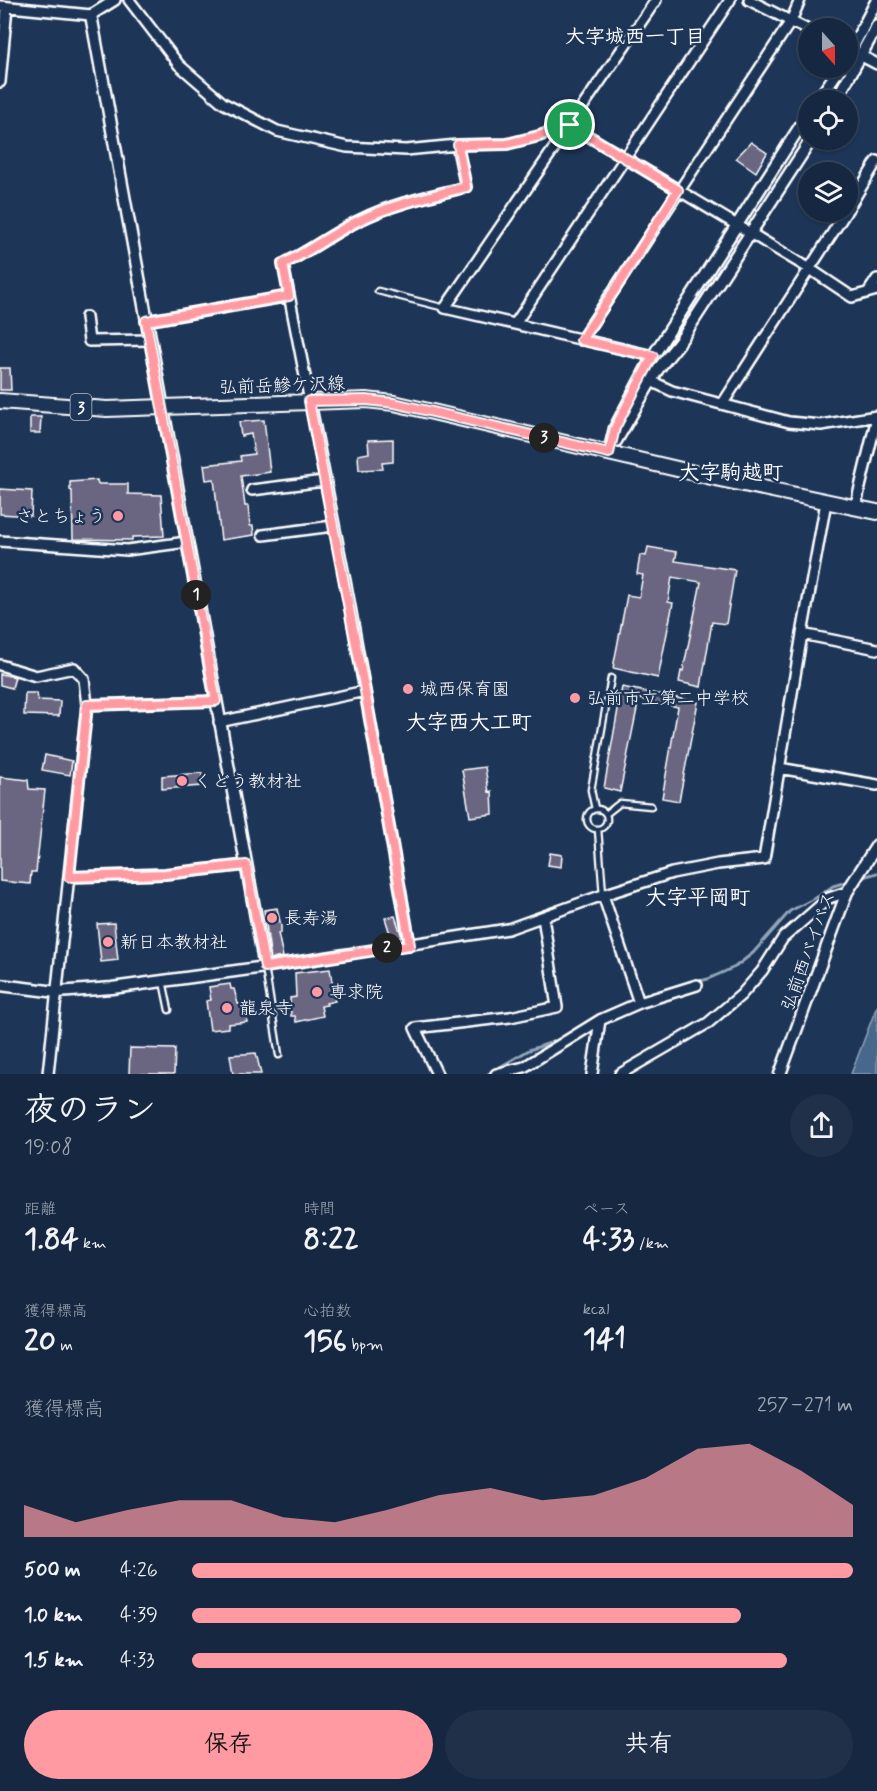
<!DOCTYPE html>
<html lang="ja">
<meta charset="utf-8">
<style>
body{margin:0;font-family:Mynerve,"Klee One",sans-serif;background:#1f3048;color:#f1f3f6;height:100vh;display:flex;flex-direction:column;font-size:22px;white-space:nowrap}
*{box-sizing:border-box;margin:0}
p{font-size:20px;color:#9ea6b1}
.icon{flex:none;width:33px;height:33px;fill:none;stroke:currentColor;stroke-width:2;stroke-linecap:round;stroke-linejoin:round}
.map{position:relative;height:1074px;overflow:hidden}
.drawer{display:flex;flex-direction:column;background:#162841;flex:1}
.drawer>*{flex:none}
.needle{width:39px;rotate:159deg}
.controls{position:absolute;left:798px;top:18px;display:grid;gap:12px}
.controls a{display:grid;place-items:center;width:60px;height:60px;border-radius:50%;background:#162841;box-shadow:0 2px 4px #0004,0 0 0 2px #35445a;font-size:30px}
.pin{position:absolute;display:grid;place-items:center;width:51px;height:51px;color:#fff;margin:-26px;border:3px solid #fff;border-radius:50%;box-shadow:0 2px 6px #0007}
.km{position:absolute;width:30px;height:30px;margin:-15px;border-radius:50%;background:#222;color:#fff;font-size:16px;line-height:30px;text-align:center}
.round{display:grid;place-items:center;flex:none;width:63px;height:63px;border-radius:32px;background:#1f3048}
.headline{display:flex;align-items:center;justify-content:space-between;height:102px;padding:0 24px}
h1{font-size:33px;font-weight:700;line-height:45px}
.metrics{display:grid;grid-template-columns:repeat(3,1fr);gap:9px;height:102px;padding:6px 24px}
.metrics div{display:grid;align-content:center}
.metrics b{font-size:30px;font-weight:700}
.metrics small{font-size:16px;font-weight:400}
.metrics p{font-size:16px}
.chart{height:168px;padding:12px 24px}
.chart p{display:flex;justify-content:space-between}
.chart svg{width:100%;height:108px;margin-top:6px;fill:#ff9aa2;opacity:.7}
.button{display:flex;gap:12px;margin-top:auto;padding:12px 24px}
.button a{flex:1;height:69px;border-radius:36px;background:#ff9aa2;color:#111;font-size:24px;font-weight:700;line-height:69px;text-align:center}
.button a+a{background:#1f3048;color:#f1f3f6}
ul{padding:0 24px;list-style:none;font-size:20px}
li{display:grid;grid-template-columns:96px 72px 1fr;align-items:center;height:45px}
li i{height:15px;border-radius:8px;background:#ff9aa2}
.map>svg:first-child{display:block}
.water{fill:#47678c;stroke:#91a4ba;stroke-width:1.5}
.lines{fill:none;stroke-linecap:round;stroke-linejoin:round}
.stream{stroke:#91a4ba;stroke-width:3}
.building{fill:#6a6682;stroke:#fff;stroke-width:1.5}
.service-casing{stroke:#fff;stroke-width:9}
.minor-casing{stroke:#fff;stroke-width:14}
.tertiary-casing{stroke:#fff;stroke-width:15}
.primary-casing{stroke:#fff;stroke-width:18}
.service{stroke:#1d3557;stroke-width:4.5}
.minor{stroke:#1d3557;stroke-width:9}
.tertiary{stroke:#1d3557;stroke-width:10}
.primary{stroke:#1d3557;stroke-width:14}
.route-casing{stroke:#fff;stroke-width:12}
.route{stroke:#ff9aa2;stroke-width:8}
.poi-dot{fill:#ff9aa2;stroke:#1d3557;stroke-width:2}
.labels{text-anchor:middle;stroke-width:5;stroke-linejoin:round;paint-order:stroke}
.shield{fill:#1d3557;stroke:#bbc2cd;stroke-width:1.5}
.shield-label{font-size:16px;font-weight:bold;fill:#fff}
.street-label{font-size:18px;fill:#fff;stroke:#1d3557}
.poi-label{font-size:18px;fill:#fff;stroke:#1d3557;text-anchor:start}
.neighbourhood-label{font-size:20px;font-weight:bold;fill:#fff;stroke:#1d3557}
.quarter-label{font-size:21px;font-weight:bold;fill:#fff;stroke:#1d3557}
</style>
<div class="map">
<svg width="877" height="1074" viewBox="0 0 877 1074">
<rect width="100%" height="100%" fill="#1d3557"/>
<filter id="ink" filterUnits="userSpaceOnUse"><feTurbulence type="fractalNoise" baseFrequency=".0167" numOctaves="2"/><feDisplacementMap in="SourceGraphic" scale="12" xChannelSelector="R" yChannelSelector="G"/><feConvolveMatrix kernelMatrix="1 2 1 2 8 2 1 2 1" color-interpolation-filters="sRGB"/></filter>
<g filter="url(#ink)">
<path class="water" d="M877,1006V1074H851L875,1011Z"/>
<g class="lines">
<path class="stream" d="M860,878L877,873
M696,982L708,979L735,967L753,953L790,911L819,896L833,886L850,881
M647,996L672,988
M488,1074L529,1050L562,1039"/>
</g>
<path class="building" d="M751,142L767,153L756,172L736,158Z
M0,368H10L11,390H0Z
M30,417H41L40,433H30Z
M264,420L270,472L241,476L245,506H248L250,526H253L254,535L221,540L214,479L206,480L204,465L241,461L240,456L254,454L251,434L241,436L239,422Z
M393,439V462L382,463L383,469L359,470L358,455L369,453L368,440Z
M97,480L98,484H128V494L161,495L164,536L132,537V540L73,539L72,491L70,490V482Z
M0,489L32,491L31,516L0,514Z
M648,547L677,552L675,561L735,570L726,624L712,622L701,687L679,682L681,671H683L701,582L672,577L668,602L673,603L658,678L613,668L627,595L639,597L643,575L637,574L640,555L646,556Z
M0,674L15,677L12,688L0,685Z
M622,687L698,702L679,801L662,798L678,707L639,699L620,792L604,788Z
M25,693H37L38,700L60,701L59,716L24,715Z
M45,755L72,761L70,775L42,770Z
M485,767L489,792L492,791L493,814L470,817L462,770Z
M202,773V786L162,789V776Z
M0,777L28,780L29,789L45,790L36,872H31L30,884L0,881Z
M550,853L562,855L561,867L548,865Z
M277,908L281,926V933H278L283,957L271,959L264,910Z
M395,916L402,937L392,940L385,918Z
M114,923L118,960L101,962L97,924Z
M330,969L335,1001L326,1003L327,1005L321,1006L323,1016L296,1022L295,1016H291L290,998L296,997L295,973Z
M230,984L231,989H234L238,1004L246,1003L247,1022L228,1024V1028L210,1030L206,1001L211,1000L209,987Z
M130,1048L175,1049L174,1074H129Z
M256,1053L261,1074H233L230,1055Z"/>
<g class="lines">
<defs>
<path id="service" d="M378,291L445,308
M595,809L591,790L611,678
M587 819a10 10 0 1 1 20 0a10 10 0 1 1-20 0Z
M606,814L620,803L651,806
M598,829L603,895
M265,967L279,1055
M163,981L169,1010"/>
<path id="minor" d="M129,0L179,65L223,103L277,131L347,147L406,150L457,145L507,144L539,136L570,125L656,0
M749,0L808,30
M0,6L91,15L115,0
M848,49L877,64
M0,82L7,7
M848,209L877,161
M869,291L877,279
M86,317L89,341L150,340
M146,321L289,296
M515,324L730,0
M581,340L791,21L800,0
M653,356L445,308L570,125L810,269L852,297L877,290
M651,381L672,391L789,422L821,425L877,416
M723,403L846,212
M252,490L324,481
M855,508L877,417
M263,535L333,526
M0,541L127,550L187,542
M802,634L877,649
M0,665L36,676L74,668L84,679L87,705L48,1074
M87,705L216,701
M219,722L365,691
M779,768L877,785
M69,877L165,874L246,865
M603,895L639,1003
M410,945L349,601L283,264C310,251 333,233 360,220C394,203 430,196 466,187L457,145
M265,967L508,929L603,895L672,873L718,864L764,859L802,634L826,502
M437,1074L415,1028L510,1017L557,1007L543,917
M496,1074L524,1067L600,1020L639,1003L697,985
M592,1074L600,1020
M620,1074L708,1023L741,995L762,971L783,938L829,898L847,892"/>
<path id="tertiary" d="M848,56L877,0
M818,100L840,68
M836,100L877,26
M616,441L658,369L679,343L811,140
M609,453L615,428L653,356L808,114
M0,985L57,992L112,988L265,967L91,15
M780,1074L847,892L877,845"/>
<path id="primary" d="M0,401L107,409L366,400L394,403L720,479L877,512"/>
</defs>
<use href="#service" class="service-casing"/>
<use href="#minor" class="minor-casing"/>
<use href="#tertiary" class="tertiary-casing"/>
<use href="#primary" class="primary-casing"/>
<use href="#service" class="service"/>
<use href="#minor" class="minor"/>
<use href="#tertiary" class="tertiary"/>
<use href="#primary" class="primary"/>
</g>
</g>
<g class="lines" filter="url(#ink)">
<defs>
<path id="route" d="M570,125L678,190L614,291L581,340L653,356L615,428L609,453L394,403L366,400L309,401L365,691L410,945L265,967L246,865L165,874L69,877L87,705L216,701L146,321L289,296L283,264C310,251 333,233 360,220C394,204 430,196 466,187L458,145L507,144L539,136Z"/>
</defs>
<use href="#route" class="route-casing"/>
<use href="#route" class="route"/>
</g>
<g class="poi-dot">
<circle cx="118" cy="516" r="6"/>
<circle cx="408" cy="689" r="6"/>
<circle cx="575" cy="698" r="6"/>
<circle cx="182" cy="781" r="6"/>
<circle cx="272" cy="918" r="6"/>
<circle cx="108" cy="942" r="6"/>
<circle cx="317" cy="992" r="6"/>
<circle cx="227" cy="1008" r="6"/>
</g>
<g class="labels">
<rect class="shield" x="70.5" y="394" width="21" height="26" rx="4.5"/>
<g class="shield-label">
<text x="81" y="413">3</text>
</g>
<g class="street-label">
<text transform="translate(282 385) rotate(-2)" y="6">弘前岳鰺ケ沢線</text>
<text transform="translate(808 951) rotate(-70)" y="6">弘前西バイパス</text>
</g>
<g class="poi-label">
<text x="106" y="522" text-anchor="end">さとちょう</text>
<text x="420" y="695">城西保育園</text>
<text x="587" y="704">弘前市立第二中学校</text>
<text x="194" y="787">くどう教材社</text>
<text x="284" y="924">長寿湯</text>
<text x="120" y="948">新日本教材社</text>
<text x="329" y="998">専求院</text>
<text x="239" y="1014">龍泉寺</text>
</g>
<g class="neighbourhood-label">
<text x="635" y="43">大字城西一丁目</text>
</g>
<g class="quarter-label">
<text x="731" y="479">大字駒越町</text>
<text x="469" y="729">大字西大工町</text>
<text x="698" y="904">大字平岡町</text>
</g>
</g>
</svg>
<div class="controls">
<a><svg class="needle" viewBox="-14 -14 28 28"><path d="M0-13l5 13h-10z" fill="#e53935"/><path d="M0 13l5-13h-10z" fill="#9ea6b1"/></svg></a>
<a><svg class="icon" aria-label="locate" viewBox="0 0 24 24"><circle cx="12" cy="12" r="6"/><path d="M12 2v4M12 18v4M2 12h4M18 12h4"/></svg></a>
<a><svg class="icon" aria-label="layers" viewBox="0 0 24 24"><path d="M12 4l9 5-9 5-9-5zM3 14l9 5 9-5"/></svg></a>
</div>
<div class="pin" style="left:570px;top:125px;background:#1e9e55"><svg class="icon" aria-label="arrive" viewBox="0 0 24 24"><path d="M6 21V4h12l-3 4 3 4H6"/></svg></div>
<b class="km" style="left:196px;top:595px">1</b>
<b class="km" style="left:387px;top:948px">2</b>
<b class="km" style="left:544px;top:438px">3</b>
</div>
<section class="drawer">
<div class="headline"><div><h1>夜のラン</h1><p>19:08</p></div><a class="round"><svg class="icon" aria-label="share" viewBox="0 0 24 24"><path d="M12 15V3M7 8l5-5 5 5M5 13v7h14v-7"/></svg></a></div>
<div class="metrics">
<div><p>距離</p><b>1.84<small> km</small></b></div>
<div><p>時間</p><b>8:22</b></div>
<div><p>ペース</p><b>4:33<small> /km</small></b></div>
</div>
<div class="metrics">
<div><p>獲得標高</p><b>20<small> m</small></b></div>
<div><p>心拍数</p><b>156<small> bpm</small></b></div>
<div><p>kcal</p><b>141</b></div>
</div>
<div class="chart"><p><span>獲得標高</span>257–271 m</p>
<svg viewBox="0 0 160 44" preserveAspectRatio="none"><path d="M0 44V31L10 38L20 33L30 29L40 29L50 36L60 38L70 33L80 27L90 24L100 29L110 27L120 20L130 8L140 6L150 17L160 31V44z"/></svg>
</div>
<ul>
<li><b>500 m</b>4:26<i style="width:100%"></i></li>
<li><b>1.0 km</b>4:39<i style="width:83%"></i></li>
<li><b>1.5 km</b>4:33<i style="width:90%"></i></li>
</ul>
<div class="button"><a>保存</a><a>共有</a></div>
</section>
